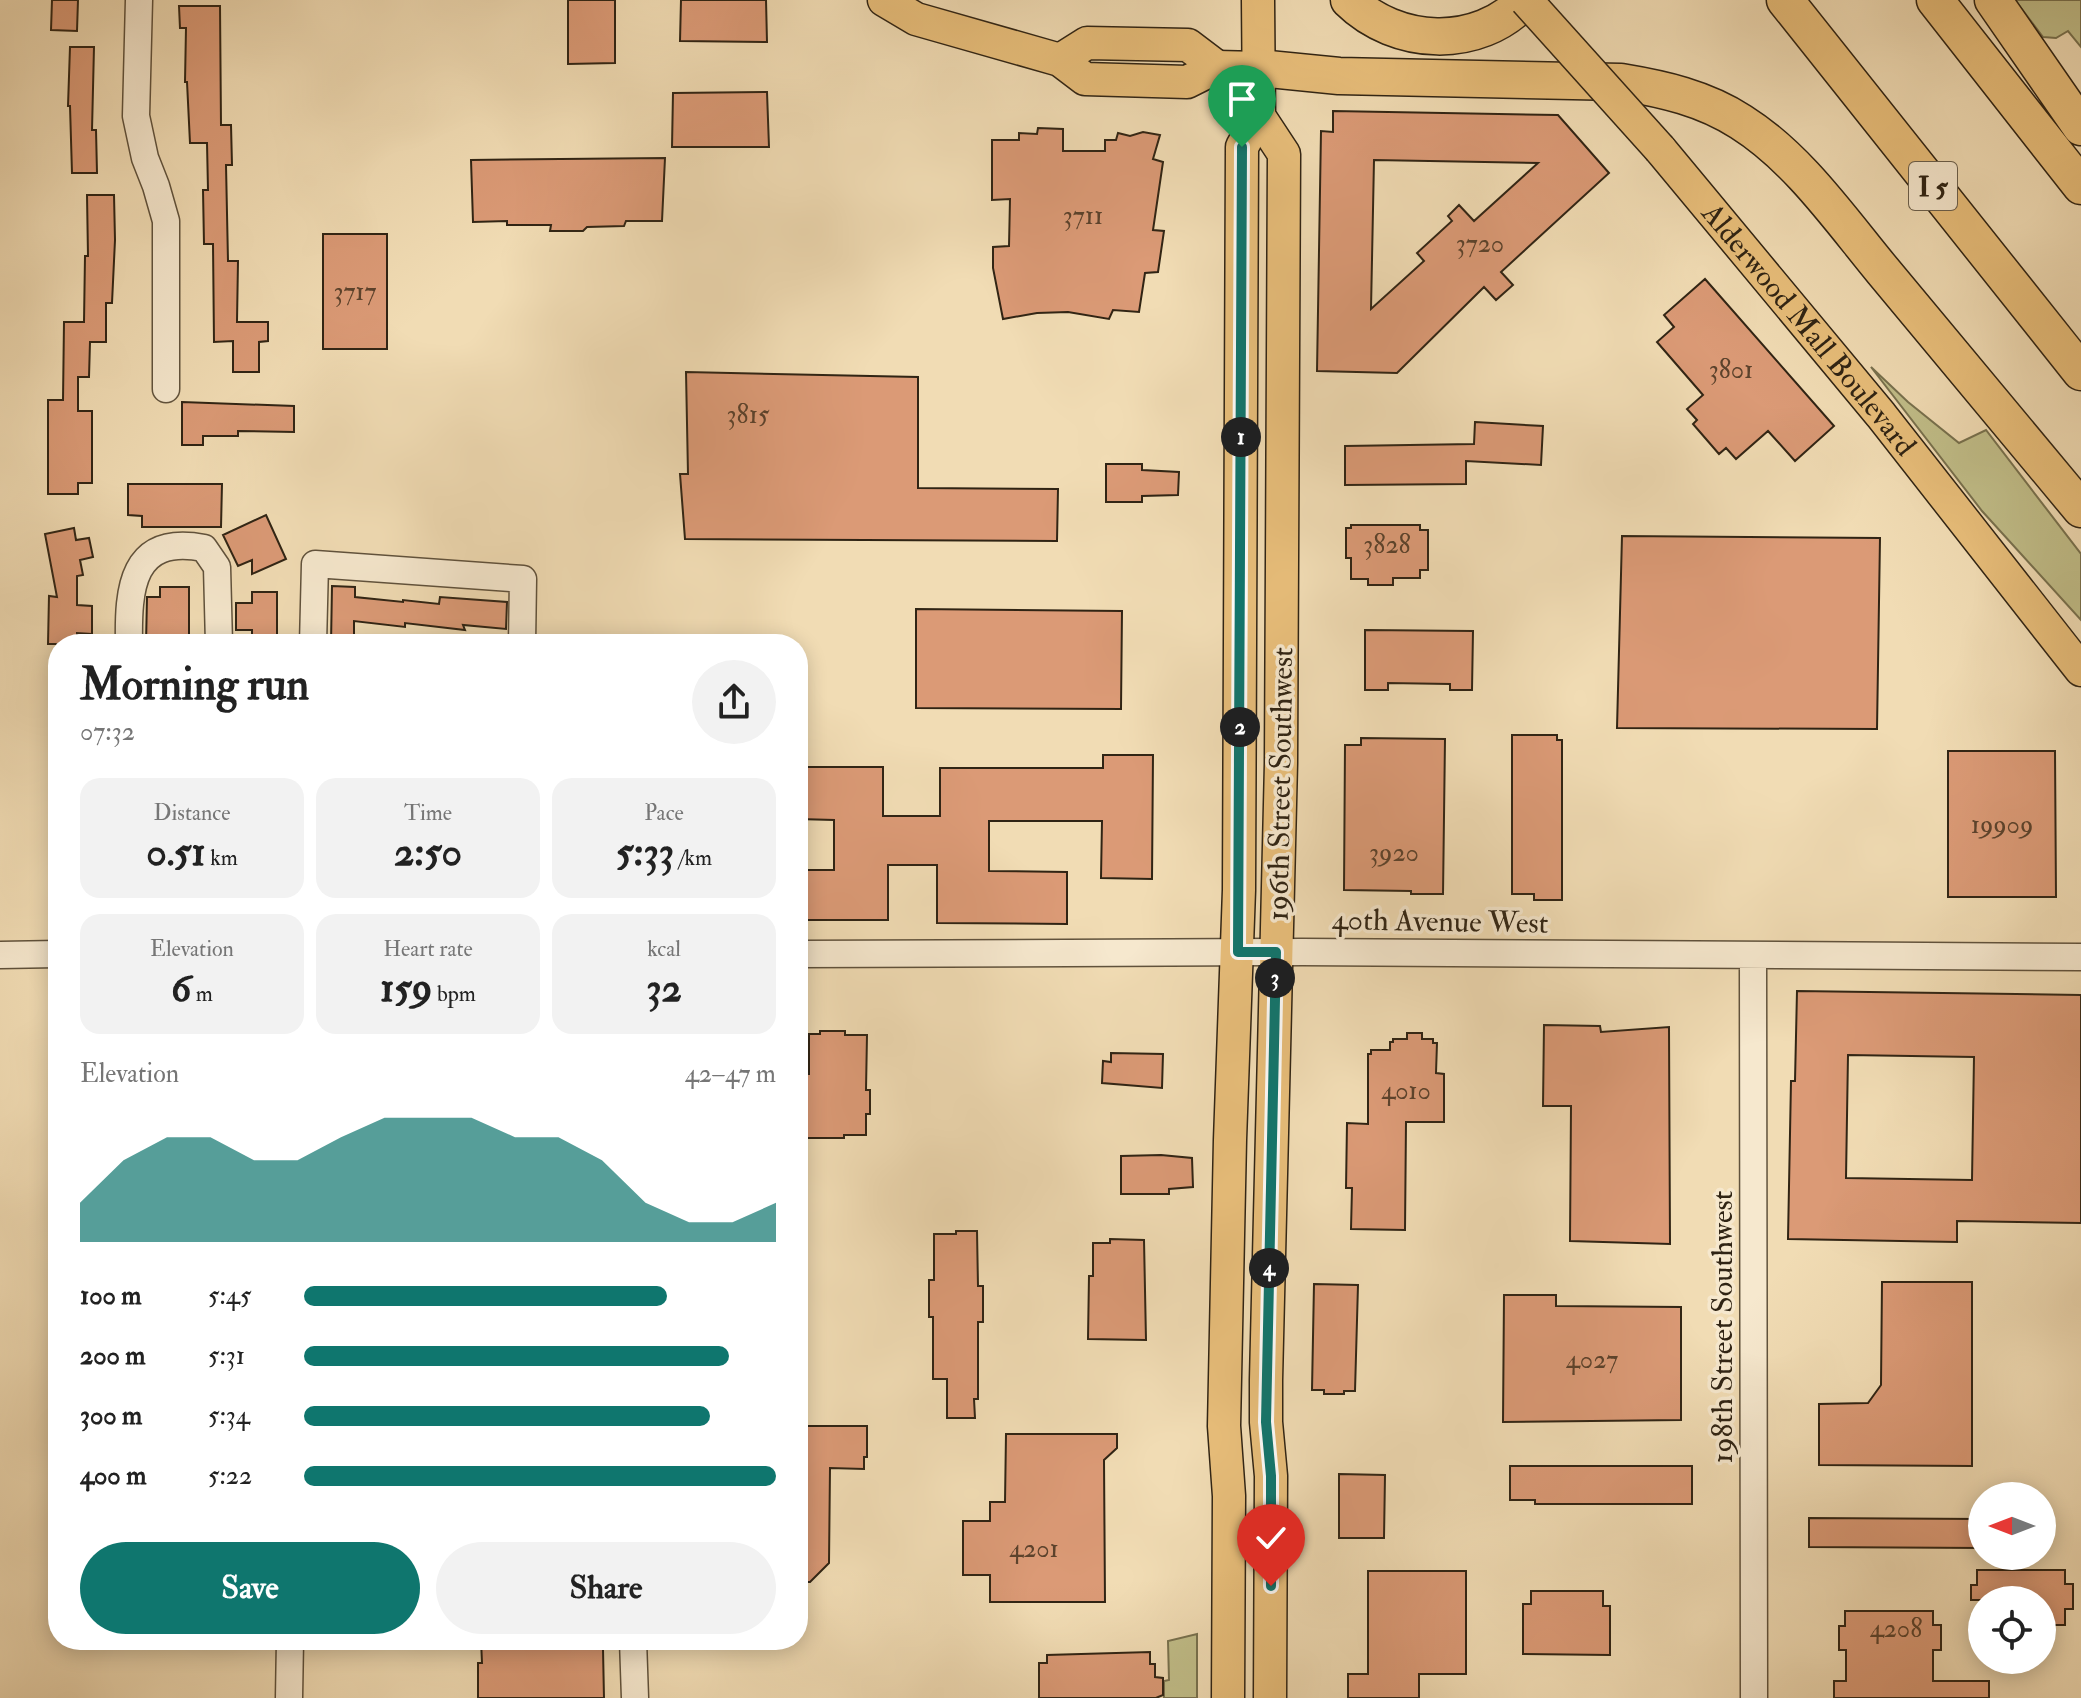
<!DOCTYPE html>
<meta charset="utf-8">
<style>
body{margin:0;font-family:"IM FELL Double Pica",serif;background:#f2f2f2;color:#222;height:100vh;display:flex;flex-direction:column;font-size:30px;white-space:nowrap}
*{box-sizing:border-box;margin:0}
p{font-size:26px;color:#767676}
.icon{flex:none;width:44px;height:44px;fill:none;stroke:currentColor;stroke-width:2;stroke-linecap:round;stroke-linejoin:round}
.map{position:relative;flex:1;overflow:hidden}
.panel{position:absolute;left:48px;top:634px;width:760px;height:1016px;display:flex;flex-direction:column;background:#fff;border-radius:32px;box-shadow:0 4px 20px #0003}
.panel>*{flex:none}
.needle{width:52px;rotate:270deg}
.tools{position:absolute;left:1968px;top:1482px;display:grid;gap:16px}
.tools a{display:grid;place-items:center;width:88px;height:88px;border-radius:50%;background:#fff;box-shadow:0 4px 20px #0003;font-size:40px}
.pin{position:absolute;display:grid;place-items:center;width:68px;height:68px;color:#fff;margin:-82px -34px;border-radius:50% 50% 50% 0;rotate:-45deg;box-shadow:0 0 8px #0007}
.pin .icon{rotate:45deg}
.km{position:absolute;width:40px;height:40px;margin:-20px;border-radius:50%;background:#222;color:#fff;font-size:22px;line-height:40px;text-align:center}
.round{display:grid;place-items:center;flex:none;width:84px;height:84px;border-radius:42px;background:#f2f2f2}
.overview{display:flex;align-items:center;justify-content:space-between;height:136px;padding:0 32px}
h1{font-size:44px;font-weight:700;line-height:60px}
.figures{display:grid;grid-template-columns:repeat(3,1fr);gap:12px;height:136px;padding:8px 32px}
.figures div{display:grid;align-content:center;border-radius:20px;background:#f2f2f2;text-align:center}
.figures b{font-size:40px;font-weight:700}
.figures small{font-size:22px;font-weight:400}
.figures p{font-size:22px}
.chart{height:224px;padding:16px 32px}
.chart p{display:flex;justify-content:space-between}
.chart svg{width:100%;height:144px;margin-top:8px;fill:#0f766e;opacity:.7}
.cta{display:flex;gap:16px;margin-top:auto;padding:16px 32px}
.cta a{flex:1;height:92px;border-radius:48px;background:#0f766e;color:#fff;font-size:32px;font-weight:700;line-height:92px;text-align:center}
.cta a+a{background:#f2f2f2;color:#222}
ul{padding:0 32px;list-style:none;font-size:26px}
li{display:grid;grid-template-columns:128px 96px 1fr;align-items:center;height:60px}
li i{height:20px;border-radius:10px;background:#0f766e}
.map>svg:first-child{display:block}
.green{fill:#c1be89;stroke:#78714e;stroke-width:2}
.building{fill:#db9a76;stroke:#302414;stroke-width:2;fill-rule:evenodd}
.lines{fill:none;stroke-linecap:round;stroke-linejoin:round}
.minor-casing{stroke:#60523c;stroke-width:29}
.major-casing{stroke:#302414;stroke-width:35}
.highway-casing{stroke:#302414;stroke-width:39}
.minor{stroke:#f6e8ce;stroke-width:26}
.major{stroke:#e8be7a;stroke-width:32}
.highway{stroke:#e8be7a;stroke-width:36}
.major-bridge-casing{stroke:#302414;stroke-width:35;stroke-linecap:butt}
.major-bridge{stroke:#e8be7a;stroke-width:32}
.route-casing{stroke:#fff;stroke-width:16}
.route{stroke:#0f766e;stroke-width:10}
.labels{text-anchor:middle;stroke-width:7;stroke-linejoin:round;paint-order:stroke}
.number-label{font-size:26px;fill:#5b422c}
.shield{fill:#f6e8ce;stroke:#6b5f4c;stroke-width:2}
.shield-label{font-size:28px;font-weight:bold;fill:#302414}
.street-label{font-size:30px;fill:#302414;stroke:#f6e8ce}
</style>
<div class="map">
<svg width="2081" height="1698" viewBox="0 0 2081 1698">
<rect width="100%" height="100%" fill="#f1dcb4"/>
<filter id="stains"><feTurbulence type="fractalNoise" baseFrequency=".0025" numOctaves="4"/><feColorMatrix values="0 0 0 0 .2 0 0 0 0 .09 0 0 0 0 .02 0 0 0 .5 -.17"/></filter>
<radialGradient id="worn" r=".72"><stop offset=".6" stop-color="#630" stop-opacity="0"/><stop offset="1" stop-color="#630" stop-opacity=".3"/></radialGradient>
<path class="green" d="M2015,0H2081V47L2068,31L2056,38L2043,37Z
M1871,367L1908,402L1959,443L1986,430L2081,554V620L1982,511Z
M1197,1634V1698H1164V1681L1169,1680L1168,1641Z"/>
<path class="building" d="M52,0H78L77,31L51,30Z
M568,0H615V63L568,64Z
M681,0H766L767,42L680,41Z
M179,6H220L221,125H231L232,165H226L228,261H238L237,322H268V341L259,342V372H233V341L214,342L213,244H204L203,190H208L207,143H190L187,82H185L186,28H180Z
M70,47H94L92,130H96L97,173H72L70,106H68Z
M767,92L769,147H672L673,93Z
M1333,111L1558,115L1609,173L1501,272L1513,285L1496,300L1484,287L1397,373L1317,371L1321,131L1333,132ZM1374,160L1538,163L1474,221L1459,205L1448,216L1452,221L1417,253L1424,261L1371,309Z
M1038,128L1063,129V151H1105V140H1116L1118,133L1130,136L1143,132L1160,135L1153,159L1163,162L1153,230L1164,231L1158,272L1145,273L1139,312L1113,310L1109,319L1068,312L1037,313L1003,319L993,268V247L1009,246L1010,199L992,200V140H1019V133L1037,134Z
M665,158L662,221H626L624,226L587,227L583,231H550L551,225H507V221L473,222L471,160Z
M87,195H114L115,240L112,303H106V342H90L89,377H78V411H92V483H78V494H48V400H63L64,322H84L85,256H88Z
M323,234H387V349H323Z
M1705,279L1834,426L1795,461L1768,431L1736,459L1726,448L1719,454L1693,424L1697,420L1687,409L1703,395L1657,342L1674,327L1664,315Z
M686,372L918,377V488L1058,489L1057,541L685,539L680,474H688Z
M182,402L294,406V432L238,431V436H203V445H182Z
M1475,422L1543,426L1541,465L1466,461V484L1345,485V446L1474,444Z
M1106,464H1142V470L1179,472L1178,495L1142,496V502H1106Z
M128,484H222L221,527H142V516L128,515Z
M266,515L286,559L252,574V560L238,566L223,535Z
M1351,525H1420V530H1428V570H1420V578H1393V585H1368V579H1351V558H1346V528H1351Z
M74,528L76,540L89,538L93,557L80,560L83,575L77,576V605L92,606V634L77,633V644H48L49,596L57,597L45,534Z
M1622,536L1880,538L1877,729L1617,728Z
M332,586L355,587V597L403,602V600L439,604L440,597L507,602L506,629L463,625L465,630L405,623V627L354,621V642L331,644Z
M160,587H189V644H146L147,597H160Z
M252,592H277V644H252V630H236V603H252Z
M916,609L1122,611L1121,709L916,708Z
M1365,630L1473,631L1472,690H1450V684L1388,683V690H1365Z
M1512,735H1557V740H1562V900H1534V894H1512Z
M1361,738L1445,739L1443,894H1411V891L1344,890L1345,745H1361Z
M1948,751H2055L2056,897H1948Z
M1103,755H1153L1152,879L1101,878L1102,821H989V871L1067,872V924L937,923V865H888V920H798V870H834V820L798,819V767H883V816H940V768H1103Z
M1797,991L2081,995V1223L1957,1221V1242L1788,1239L1791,1081H1795ZM1848,1055L1974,1057L1972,1180L1846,1178Z
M1544,1025L1600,1026L1601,1032L1669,1027L1670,1244L1570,1241L1571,1106H1543Z
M820,1031H845V1035H867L866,1090H870V1114H866V1135H844V1138H798V1074H809V1034H820Z
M1407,1033H1422V1039H1433V1043H1437L1436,1073L1444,1074V1122H1406L1405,1230L1351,1229L1352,1188H1346L1347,1123L1368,1124V1054H1371V1050H1390V1042H1393V1039H1407Z
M1111,1053L1163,1054L1162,1088L1102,1083L1103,1061L1111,1062Z
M1161,1155L1192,1158L1193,1187L1169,1189V1194H1121V1156Z
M956,1231H977L978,1286H983V1322H978V1399H974L975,1418H947V1379H933V1317H929V1280H934V1234H956Z
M1110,1239L1144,1240L1146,1340L1088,1339L1089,1276H1093V1243H1110Z
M1882,1282H1972V1466L1819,1465V1404L1868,1403L1881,1385Z
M1314,1284L1358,1285L1355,1391H1344V1394H1324V1390H1312Z
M1504,1295H1556V1306L1681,1307V1420L1503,1422Z
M798,1426H867V1457H864V1469L830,1468L829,1563L810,1582H798Z
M1006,1434H1117V1448L1104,1460L1105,1602H990V1575H963V1521H990V1502H1005Z
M1510,1466H1692V1504H1535V1500H1510Z
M1339,1474L1385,1475L1384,1538H1339Z
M1809,1518L1982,1519V1548L1809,1547Z
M1977,1570H2065V1584H2073V1609H2065V1625H2042V1600H1971V1585H1977Z
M1368,1571H1466V1674H1419V1698H1348V1674H1368Z
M1531,1591H1603V1606H1610V1655L1523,1654V1604H1531Z
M1845,1611H1933V1625H1941V1650H1933V1681H1989V1698H1834V1681H1846V1650H1839V1626H1845Z
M481,1640H597V1649H603L604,1698H478V1663H482Z
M1150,1652V1664H1155V1677L1163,1678V1695L1156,1698H1039V1663H1047V1655Z"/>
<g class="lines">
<defs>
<path id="minor" d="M139,0L136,116L145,158L156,186L166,221V389
M129,644C128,589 131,534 204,548L217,567L219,644
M313,644L315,564L523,579L522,644
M798,954L1302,952L2081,957
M0,955L58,954
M1753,956L1754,1698
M633,1640L635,1698
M289,1698L290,1640"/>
<g id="major">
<path d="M884,0L916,19L1060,60L1085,79L1187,82L1217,67L1259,68"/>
<path d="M1258,0L1259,116L1284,154L1281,763L1266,1380V1422L1271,1476L1270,1698"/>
<path d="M1060,60L1087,43L1188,45L1217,67"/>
<path id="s1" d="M1660,149L1881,415L2081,670"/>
<path d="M1228,1698L1229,1496L1224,1426L1230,1140L1239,890L1242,147L1259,116"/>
</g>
<path id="highway" d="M1349,0C1396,46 1478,51 1525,0
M1785,0L2081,372
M1935,0L2081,186
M1993,0L2081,127
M1259,68L1339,76L1621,82C1663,89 1704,98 1741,122C1798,158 1840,219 1883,271C1949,350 2015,429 2081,509"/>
</defs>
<use href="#minor" class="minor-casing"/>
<use href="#major" class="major-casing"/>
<use href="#highway" class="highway-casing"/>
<use href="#minor" class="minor"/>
<use href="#major" class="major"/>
<use href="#highway" class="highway"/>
<defs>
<path id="major-bridge" d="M1526,0L1660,149"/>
</defs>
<use href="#major-bridge" class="major-bridge-casing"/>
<use href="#major-bridge" class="major-bridge"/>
</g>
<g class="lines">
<defs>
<path id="route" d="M1242,147L1238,952H1276L1266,1422L1271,1476V1586"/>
</defs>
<use href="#route" class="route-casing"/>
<use href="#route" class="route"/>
</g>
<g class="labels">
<g class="number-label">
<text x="1083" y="224">3711</text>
<text x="1480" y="252">3720</text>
<text x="355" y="300">3717</text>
<text x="1731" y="378">3801</text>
<text x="748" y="423">3815</text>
<text x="1387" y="553">3828</text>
<text x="2002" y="833">19909</text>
<text x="1394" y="861">3920</text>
<text x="1406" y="1099">4010</text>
<text x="1592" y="1368">4027</text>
<text x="1034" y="1557">4201</text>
<text x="1896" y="1637">4208</text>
</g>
<rect class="shield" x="1909" y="162" width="48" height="48" rx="6"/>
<g class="shield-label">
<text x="1933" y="196">I 5</text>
</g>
<g class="street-label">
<text dy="10" stroke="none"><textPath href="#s1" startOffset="234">Alderwood Mall Boulevard</textPath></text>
<text transform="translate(1280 784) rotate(-89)" y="10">196th Street Southwest</text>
<text transform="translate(1440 921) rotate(1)" y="10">40th Avenue West</text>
<text transform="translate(1722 1327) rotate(-90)" y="10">198th Street Southwest</text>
</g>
</g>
<rect width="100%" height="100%" filter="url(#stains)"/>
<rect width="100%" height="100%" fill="url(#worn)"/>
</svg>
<div class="tools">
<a><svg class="needle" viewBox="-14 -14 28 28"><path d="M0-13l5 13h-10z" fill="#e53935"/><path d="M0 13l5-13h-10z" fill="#767676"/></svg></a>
<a><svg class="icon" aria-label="locate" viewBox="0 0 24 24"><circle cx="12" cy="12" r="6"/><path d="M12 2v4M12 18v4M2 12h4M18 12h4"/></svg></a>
</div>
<div class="pin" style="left:1242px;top:147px;background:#1e9e55"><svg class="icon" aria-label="arrive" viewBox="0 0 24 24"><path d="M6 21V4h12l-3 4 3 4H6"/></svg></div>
<div class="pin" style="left:1271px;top:1586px;background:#d93025"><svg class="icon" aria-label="check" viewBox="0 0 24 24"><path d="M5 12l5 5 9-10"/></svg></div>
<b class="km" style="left:1241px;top:437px">1</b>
<b class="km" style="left:1240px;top:727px">2</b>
<b class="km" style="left:1275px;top:978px">3</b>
<b class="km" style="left:1269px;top:1268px">4</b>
<section class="panel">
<div class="overview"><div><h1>Morning run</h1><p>07:32</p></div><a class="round"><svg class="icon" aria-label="share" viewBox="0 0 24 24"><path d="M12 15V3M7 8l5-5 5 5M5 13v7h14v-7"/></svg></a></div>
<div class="figures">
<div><p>Distance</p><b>0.51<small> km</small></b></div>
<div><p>Time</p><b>2:50</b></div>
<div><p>Pace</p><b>5:33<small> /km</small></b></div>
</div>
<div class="figures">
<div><p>Elevation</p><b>6<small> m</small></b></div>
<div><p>Heart rate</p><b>159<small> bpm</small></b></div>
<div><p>kcal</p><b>32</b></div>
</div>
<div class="chart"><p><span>Elevation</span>42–47 m</p>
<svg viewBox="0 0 160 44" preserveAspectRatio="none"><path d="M0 44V32L10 19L20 12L30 12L40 19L50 19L60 12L70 6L80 6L90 6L100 12L110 12L120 19L130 32L140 38L150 38L160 32V44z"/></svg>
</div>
<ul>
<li><b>100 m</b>5:45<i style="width:77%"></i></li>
<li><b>200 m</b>5:31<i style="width:90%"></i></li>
<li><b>300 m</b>5:34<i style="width:86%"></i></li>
<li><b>400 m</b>5:22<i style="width:100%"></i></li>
</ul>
<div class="cta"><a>Save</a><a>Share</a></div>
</section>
</div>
